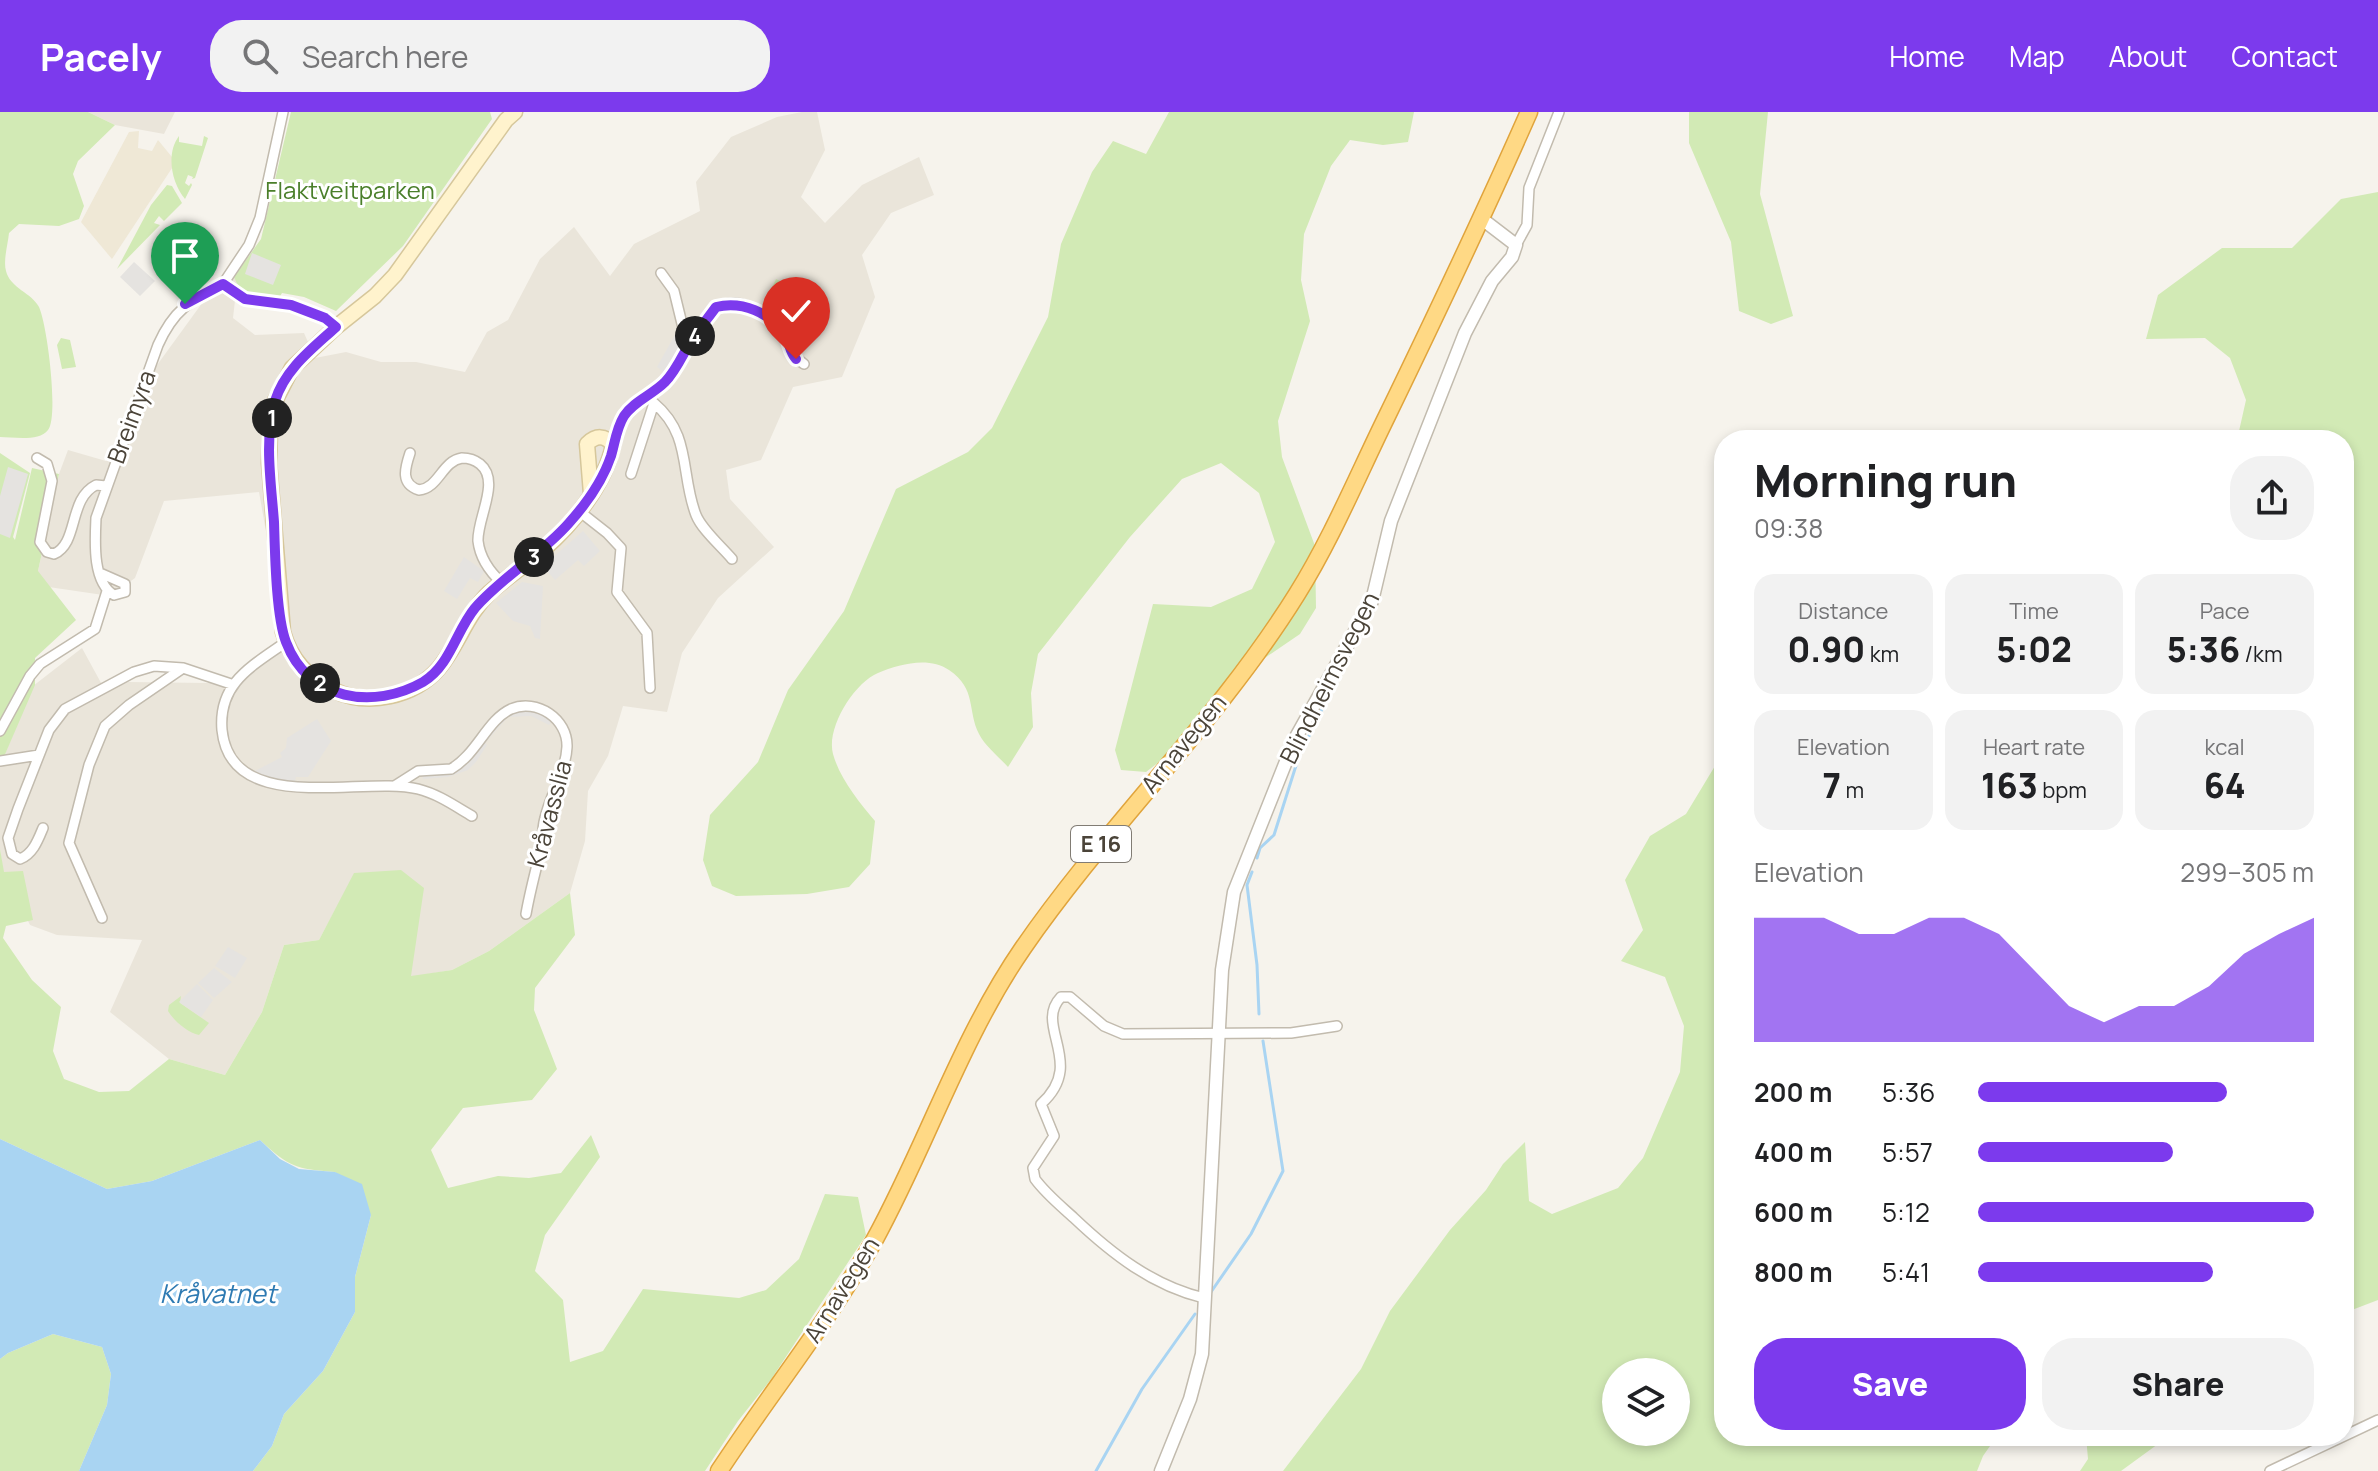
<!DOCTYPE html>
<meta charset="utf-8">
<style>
body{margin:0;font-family:Manrope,sans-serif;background:#f2f2f2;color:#202124;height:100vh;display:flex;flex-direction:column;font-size:30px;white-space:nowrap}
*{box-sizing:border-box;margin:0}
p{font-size:26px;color:#757577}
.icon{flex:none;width:44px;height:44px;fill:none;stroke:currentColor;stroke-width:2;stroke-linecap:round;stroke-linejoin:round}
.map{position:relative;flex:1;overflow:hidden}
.drawer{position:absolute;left:1714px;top:318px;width:640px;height:1016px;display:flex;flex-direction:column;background:#fff;border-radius:32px;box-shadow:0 4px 12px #0003}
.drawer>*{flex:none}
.controls{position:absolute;left:1602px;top:1246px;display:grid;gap:16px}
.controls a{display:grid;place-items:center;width:88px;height:88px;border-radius:50%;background:#fff;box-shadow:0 4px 12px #0003;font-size:40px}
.pin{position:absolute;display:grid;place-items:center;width:68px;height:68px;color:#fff;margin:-82px -34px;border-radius:50% 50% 50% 0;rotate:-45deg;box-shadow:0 0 8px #0007}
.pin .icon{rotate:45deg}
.km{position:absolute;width:40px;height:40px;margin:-20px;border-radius:50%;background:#222;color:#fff;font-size:22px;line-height:40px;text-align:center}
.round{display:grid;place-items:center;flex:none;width:84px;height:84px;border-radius:32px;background:#f2f2f2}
.head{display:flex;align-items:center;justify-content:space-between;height:136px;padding:0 40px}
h1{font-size:44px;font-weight:800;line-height:60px}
.stats{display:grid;grid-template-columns:repeat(3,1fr);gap:12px;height:136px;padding:8px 40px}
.stats div{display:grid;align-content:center;border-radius:20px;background:#f2f2f2;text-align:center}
.stats b{font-size:34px;font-weight:800}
.stats small{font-size:22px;font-weight:400}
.stats p{font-size:22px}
.chart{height:224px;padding:16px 40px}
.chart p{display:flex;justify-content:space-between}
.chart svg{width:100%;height:144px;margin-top:8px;fill:#7c3aed;opacity:.7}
.action{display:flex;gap:16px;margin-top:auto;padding:16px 40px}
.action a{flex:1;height:92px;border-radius:32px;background:#7c3aed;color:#fff;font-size:32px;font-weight:800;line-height:92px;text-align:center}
.action a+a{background:#f2f2f2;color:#202124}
ul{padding:0 40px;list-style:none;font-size:26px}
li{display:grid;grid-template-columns:128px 96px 1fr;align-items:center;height:60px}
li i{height:20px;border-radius:10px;background:#7c3aed}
header{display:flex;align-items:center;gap:48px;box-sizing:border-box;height:112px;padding:0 40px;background:#7c3aed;color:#fff}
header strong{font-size:38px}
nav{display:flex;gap:44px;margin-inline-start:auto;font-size:28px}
.search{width:560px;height:72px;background:#f2f2f2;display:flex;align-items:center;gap:20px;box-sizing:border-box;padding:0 28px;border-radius:32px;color:#757577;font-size:30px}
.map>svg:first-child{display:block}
.residential{fill:#eae5da}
.education{fill:#efe8d6}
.green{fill:#d2eab5;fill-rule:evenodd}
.parking{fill:#e5e3e0}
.water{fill:#a9d4f2}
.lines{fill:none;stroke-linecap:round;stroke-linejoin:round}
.stream{stroke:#a9d4f2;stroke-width:3}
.minor-casing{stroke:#c2bbae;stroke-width:12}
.tertiary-casing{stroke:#c2bbae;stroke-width:15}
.secondary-casing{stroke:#d6c79b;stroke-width:17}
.trunk-casing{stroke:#e0a43c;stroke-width:19}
.minor{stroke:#fff;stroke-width:9}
.tertiary{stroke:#fff;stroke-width:12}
.secondary{stroke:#fff3cd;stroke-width:14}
.trunk{stroke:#ffd985;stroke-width:16}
.route-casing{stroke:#fff;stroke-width:16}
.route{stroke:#7c3aed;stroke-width:10}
.labels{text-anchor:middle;stroke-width:6;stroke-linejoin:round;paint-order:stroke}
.shield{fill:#fff;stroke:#817c74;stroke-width:2}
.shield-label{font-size:22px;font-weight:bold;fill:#4b4439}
.park-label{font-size:24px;fill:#4a7f2a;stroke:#fff}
.street-label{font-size:24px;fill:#4b4439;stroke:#fff}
.water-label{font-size:26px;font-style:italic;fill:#2e7ab2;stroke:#fff}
</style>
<header>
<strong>Pacely</strong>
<div class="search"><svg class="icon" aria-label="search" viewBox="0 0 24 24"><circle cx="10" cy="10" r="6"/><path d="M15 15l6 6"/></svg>Search here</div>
<nav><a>Home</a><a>Map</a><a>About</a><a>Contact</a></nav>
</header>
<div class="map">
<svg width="2378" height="1359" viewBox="0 0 2378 1359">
<rect width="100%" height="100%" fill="#f6f3ec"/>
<path class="residential" d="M88,0H175L164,22L115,13Z
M802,0H817L825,38L801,85L825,111L862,73L919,45L934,83L891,101L862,143L875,185L842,265L793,275L761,348L726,358L730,387L774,435L718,486L682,541L667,600L623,594L608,644L588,679L585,729L570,781L489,839L452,858L410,865L355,761L319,828L284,833L262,900L225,963L169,947L110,900L142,828L57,823L30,813L3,759L0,737V654L33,574L82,536L106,580L128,570L208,571L245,564L286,533L259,380L164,389L135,466L110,484L35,473L59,362L68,338L106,349L152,260L216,172L238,162L233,206L255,223L304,221L315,246L346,240L381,250H416L465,260L487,220L508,208L540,147L574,115L610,164L634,132L700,99L696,70L731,25L777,5Z"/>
<path class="education" d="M139,19L138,36L152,39L158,28L176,50L112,147L81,110L129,20Z"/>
<path class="green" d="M0,0H88L115,13L78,49L73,62L84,94L79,107L59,114L19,112L9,121C8,132 3,148 6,159C10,176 32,181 39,195C47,212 59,304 48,318C39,330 13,325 0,325Z
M291,0H490L492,7L403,134L336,199L304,185L282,181L279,186L257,185L240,178L234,165L261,127Z
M1169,0H1414L1408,30L1383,33L1350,28L1331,54L1304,122L1301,168L1310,209L1278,309L1282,345L1315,434L1316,496L1300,522L1256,552L1168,643L1146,660L1121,658L1115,638L1153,492L1211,495L1252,477L1275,430L1259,381L1221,351L1182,367L1130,425L1038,542L1031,581L1033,615L1008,655C999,645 985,634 979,622C967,598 977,577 949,558C929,544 899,552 878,561C854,571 826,616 833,642C840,667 859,690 875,709L870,752L849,775L807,782L736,784L712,774L703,748L710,703L758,650L788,578L844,499L896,377L968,340L992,316L1048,205L1061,132L1092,60L1113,29L1146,42Z
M1689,0H1768L1760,82L1793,204L1771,212L1739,199L1731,130L1689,31Z
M179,24V30L202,34L204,24L208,26L195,66L192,67L193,65L188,63L185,71L189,74L191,71L192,73L185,87C171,70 166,41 179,24Z
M167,73L172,74L182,91L164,109L159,104L154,111L160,113L117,157L151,93Z
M2378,80V1188L2344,1201V328H2237L2246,288L2230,246L2205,226L2146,227L2158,183L2222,136H2292L2341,87Z
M776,167L814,185L817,190L807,210L765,190Z
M61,226L70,228L76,255L62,257L57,233Z
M0,341L30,361L13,425L15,428L32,356L59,362L38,459L76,508L35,546V573L0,654Z
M1724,639V1324H1997L1983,1344L1977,1359H1283L1361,1257L1390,1199L1450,1118L1486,1078L1503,1052L1525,1030L1529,1089L1552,1102L1618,1076L1643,1046L1680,960L1684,914L1665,865L1621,849L1643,818L1625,768L1650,724L1686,702ZM1616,1260H1676V1320H1616Z
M0,737L4,760L23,759L33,808L6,814L3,826L32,868L61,895L53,939L64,967L99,980L129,979L169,947L225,963L262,900L284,833L319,828L354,761L401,758L424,776L411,864L452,858L489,839L570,781L575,823L535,876L534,898L557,957L532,988L463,996L431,1038L448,1076L498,1064L529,1066L561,1061L591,1023L600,1045L545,1123L535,1159L563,1188L570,1250L603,1239L643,1177L739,1186L766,1178L799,1147L825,1082L858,1085L866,1123L772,1266L738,1309L705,1359H253L272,1334L284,1302L323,1259L355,1200V1165L371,1103L335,1060C296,1057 289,1055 260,1028L152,1069L107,1077L0,1027Z
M181,884L180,891L209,911L199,923C188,921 174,909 168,899L169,893Z
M53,1222L102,1235L111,1262L107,1293L79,1359H0V1247L8,1241Z
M2086,1324H2169L2121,1359H2080L2088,1347Z"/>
<path class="parking" d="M252,141L281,153L273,173L245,162Z
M134,150L155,169L140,184L120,165Z
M676,221L682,223L684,232L665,261L657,255Z
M8,355L28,362L10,426L0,422V384Z
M583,419L600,439L584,454L578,448L555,468L543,454Z
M464,445L484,459L478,470L470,466L457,487L444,479Z
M522,470L543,474L540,527L535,526L530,514L513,509L496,491Z
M532,598L553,607L549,613L531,604L508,605L485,631L487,633L476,650L468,658L448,665L423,667L422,661L450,659L498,609L512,600Z
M317,607L331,629L308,665H296L295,669L277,668L253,660L282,645L280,641L286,636L287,626Z
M228,835L247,846L235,866L215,854Z
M214,856L232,870L214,886L198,871Z
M197,872L213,888L201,905L179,890Z"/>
<path class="water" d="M0,1027L107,1077L152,1069L260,1028L280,1047L299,1057L335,1060L362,1072L371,1103L355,1165V1200L323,1259L284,1302L272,1334L253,1359H79L107,1293L111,1262L102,1235L53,1222L8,1241L0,1247Z"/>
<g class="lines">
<path class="stream" d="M1309,624L1347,545
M1257,746L1260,736L1274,723L1300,641
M1252,760L1247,773L1257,853L1259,902
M1211,1180L1251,1122L1283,1059L1263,929
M1096,1359L1142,1277L1195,1202"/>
<defs>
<path id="minor" d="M283,0L260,106L249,133L223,172L245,187L291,193L325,206L336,215
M1516,133L1527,113L1529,76L1559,0
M661,161L674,179L684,220L692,227
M613,333L620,311L626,300L668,267L716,195C722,193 729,191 735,191C752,193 780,210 787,226C792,238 792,244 804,252
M410,341C405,356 400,372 419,378C439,376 442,349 462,346C469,346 475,348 480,352C501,369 477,406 478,429C480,446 490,460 502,471
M37,346L47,352L52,369L40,430L47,440L54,442C79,431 68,387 96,373L106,374
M631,362L654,291C692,323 680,362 696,403C702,418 721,434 732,447
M579,399L607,421L621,436L617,480L647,521L650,576
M100,461L125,472V480L114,483C92,470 95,429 96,406L158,233C174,197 190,189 223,172
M286,530C252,554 218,571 222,618C231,706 363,663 418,677C438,682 455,694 472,704
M0,619L30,564L40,552L95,517L107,479
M0,649L39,643
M396,673L418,659L451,657C477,642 487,608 511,597C537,586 568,607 567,635C566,659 550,683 545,706C542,716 543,726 541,736C536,758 530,779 526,802
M43,716C38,728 33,742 20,747L12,742L8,726L18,697L49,618L65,597L134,560L154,554L183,556L231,572
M102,806L69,731L89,653L105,614L129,593L183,556
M1204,1186C1153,1174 1112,1142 1074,1106C1061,1094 1046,1082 1035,1067L1033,1056L1054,1024L1041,992C1087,951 1033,914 1061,885H1070L1104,914L1123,922L1291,921L1337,914
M2270,1359L2378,1308"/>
<path id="tertiary" d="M1161,1359L1190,1287L1202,1242L1222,858L1234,780L1295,627L1372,489L1391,409L1465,221L1492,169L1512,145L1516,133L1482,107"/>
<path id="secondary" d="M515,0L506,8L395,163L375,184L336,215L292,256L275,289L270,317L269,351L283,520C290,546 308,566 333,578C368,595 414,585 439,556C459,532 466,503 490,480C507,465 526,453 543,438C573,412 605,372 613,333C605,323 596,323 587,332L591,382"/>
<path id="trunk" d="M719,1359C770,1281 829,1209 875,1127C927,1032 961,926 1023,836C1108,713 1218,609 1297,482C1332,426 1358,363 1387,304C1436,203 1484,102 1529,0"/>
</defs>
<use href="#minor" class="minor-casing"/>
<use href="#tertiary" class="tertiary-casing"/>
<use href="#secondary" class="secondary-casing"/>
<use href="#trunk" class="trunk-casing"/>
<use href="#minor" class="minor"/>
<use href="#tertiary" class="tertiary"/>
<use href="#secondary" class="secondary"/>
<use href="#trunk" class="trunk"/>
</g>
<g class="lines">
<defs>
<path id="route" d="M185,192L223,172L245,187L291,193L325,206L336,215C312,237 285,257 275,289C264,328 271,370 274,410C275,440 276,504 286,530C308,589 374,598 423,570C450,554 456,519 475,496C503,464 541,443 569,411C586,392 603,368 611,344C615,331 616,317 624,304C634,289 652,283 665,270C676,259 683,242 691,229C699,217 708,206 716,195C742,189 770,200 785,223C790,231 789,239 796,247"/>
</defs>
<use href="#route" class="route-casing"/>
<use href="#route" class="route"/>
</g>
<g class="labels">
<rect class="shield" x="1071" y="714" width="60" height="36" rx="6"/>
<g class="shield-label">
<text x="1101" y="740">E 16</text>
</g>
<g class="park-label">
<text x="350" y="87">Flaktveitparken</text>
</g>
<g class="street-label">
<text transform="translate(132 305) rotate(-70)" y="8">Breimyra</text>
<text transform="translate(1330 566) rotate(-63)" y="8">Blindheimsvegen</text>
<text transform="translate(1184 632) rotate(-51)" y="8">Arnavegen</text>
<text transform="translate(550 702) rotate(-75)" y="8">Kråvasslia</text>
<text transform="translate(842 1178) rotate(-58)" y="8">Arnavegen</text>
</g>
<g class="water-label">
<text x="218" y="1191">Kråvatnet</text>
</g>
</g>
</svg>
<div class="controls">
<a><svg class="icon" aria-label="layers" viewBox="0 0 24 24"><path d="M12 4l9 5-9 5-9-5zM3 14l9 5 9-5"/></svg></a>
</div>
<div class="pin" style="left:185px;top:192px;background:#1e9e55"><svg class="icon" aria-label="arrive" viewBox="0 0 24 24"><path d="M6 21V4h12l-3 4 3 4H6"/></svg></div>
<div class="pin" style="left:796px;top:247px;background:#d93025"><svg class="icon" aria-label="check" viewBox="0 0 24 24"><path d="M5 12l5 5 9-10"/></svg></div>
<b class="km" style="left:272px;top:306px">1</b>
<b class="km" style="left:320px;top:571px">2</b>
<b class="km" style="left:534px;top:445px">3</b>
<b class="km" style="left:695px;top:224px">4</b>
<section class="drawer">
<div class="head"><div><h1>Morning run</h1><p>09:38</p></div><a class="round"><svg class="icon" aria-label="share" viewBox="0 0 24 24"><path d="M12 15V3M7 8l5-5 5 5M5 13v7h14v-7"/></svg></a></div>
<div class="stats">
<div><p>Distance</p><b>0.90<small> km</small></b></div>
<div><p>Time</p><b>5:02</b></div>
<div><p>Pace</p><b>5:36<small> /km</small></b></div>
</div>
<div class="stats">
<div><p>Elevation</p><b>7<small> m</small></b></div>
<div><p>Heart rate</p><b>163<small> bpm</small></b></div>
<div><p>kcal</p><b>64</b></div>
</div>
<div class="chart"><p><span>Elevation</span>299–305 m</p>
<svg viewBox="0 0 160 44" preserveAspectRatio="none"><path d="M0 44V6L10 6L20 6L30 11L40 11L50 6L60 6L70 11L80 22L90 33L100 38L110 33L120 33L130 27L140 17L150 11L160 6V44z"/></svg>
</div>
<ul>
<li><b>200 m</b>5:36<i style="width:74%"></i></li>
<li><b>400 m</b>5:57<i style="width:58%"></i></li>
<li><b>600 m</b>5:12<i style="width:100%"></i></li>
<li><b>800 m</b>5:41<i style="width:70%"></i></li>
</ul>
<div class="action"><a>Save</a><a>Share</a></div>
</section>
</div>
